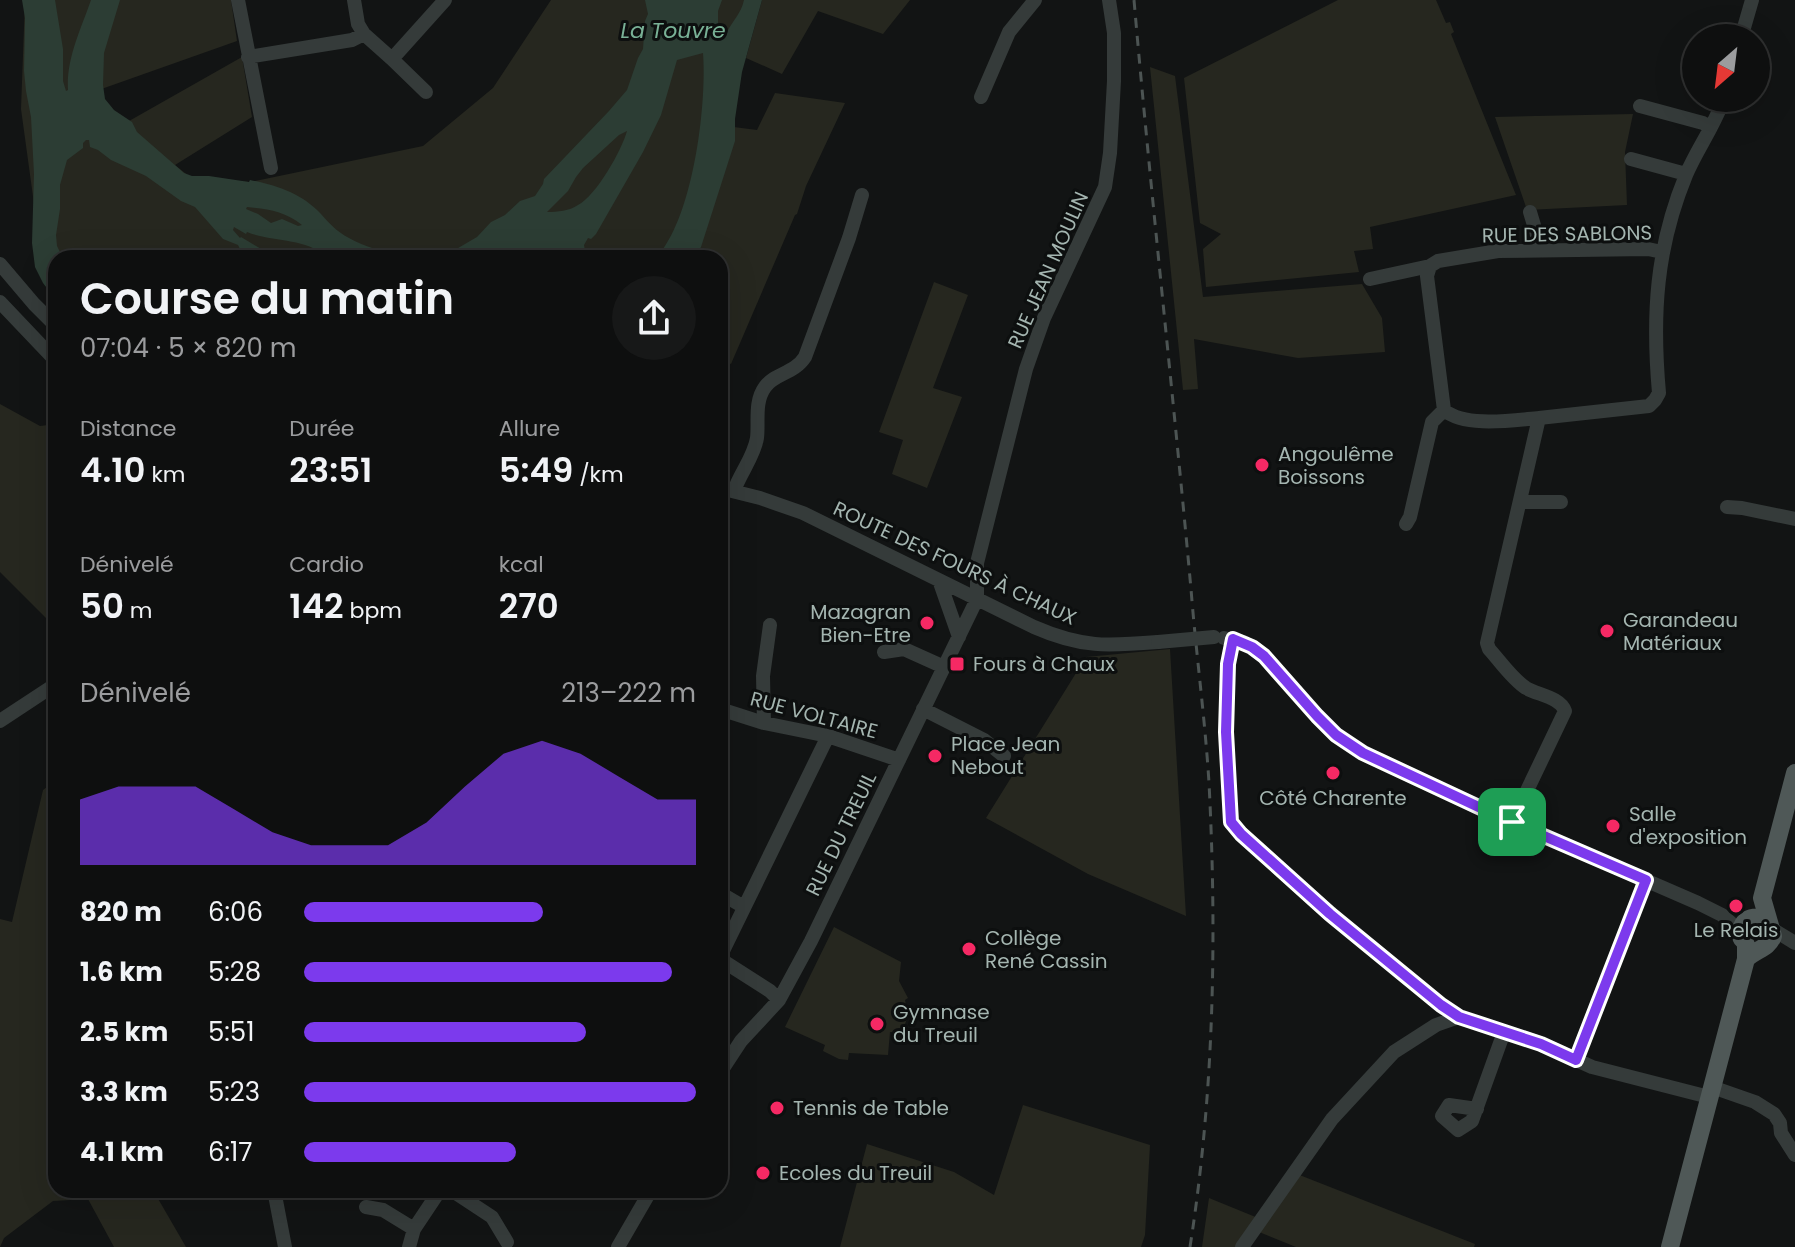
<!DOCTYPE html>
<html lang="fr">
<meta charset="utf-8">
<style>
body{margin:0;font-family:Poppins,sans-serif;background:#171818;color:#f1f3f6;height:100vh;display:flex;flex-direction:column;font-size:30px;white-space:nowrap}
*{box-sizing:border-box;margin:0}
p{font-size:26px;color:#9b9c9e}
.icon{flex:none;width:44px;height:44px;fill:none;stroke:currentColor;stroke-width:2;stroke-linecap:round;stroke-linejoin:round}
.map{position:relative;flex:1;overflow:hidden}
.panel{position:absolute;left:48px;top:250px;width:680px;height:948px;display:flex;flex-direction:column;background:#0e0f0f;border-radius:24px;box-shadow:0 8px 32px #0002,0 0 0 2px #2e2f2f}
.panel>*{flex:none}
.needle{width:52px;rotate:208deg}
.tools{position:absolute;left:1682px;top:24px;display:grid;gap:16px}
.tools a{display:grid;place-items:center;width:88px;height:88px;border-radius:50%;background:#0e0f0f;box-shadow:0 8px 32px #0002,0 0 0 2px #2e2f2f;font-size:40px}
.pin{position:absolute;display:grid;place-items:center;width:68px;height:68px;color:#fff;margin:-34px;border-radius:16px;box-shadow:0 4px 12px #0006}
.round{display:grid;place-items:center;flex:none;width:84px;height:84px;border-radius:42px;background:#171818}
.summary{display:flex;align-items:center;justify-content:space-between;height:136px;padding:0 32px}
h1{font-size:44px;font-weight:600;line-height:60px}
.metrics{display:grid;grid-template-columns:repeat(3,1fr);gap:12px;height:136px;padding:8px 32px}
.metrics div{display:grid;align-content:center}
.metrics b{font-size:34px;font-weight:600}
.metrics small{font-size:22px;font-weight:400}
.metrics p{font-size:22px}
.chart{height:224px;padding:16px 32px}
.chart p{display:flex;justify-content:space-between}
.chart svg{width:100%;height:144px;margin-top:8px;fill:#7c3aed;opacity:.7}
ul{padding:0 32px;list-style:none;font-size:26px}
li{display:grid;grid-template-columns:128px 96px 1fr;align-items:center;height:60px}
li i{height:20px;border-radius:10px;background:#7c3aed}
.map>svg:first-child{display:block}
.green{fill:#26271f}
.water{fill:#2c3d34;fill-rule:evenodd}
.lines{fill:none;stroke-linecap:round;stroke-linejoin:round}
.minor{stroke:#353b3a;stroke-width:14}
.major{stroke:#4f5857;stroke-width:18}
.rail{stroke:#4c5453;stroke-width:3;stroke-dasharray:10 8;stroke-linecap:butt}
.minor-bridge{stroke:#353b3a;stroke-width:14}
.route-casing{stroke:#fff;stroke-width:16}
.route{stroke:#7c3aed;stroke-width:10}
.poi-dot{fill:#f52964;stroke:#0d0f0f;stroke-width:3}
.labels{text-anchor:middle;stroke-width:6;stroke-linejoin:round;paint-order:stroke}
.street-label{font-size:20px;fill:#a4b5b0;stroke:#0d0f0f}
.poi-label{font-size:20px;fill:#a4b5b0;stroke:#0d0f0f;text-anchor:start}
.water-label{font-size:22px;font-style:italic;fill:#79b196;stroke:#0d0f0f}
</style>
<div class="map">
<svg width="1795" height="1247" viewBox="0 0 1795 1247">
<rect width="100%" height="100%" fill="#121414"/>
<path class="green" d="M25,0H231L237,41L93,92L122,125L242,57L252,117L175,165L191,178L250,182L423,146L493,88L551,0H757L726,126L757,130L775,93L845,103L806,186L797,214L795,215L731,364L720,358V258H56L42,262L21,109Z
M762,0H910L883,34L818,11L782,74L746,58Z
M1338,0H1436L1446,23L1450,22L1454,32L1451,34L1516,195L1370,227L1373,249L1354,251L1359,272L1206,287L1203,249L1221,234L1200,223L1184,78Z
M1150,67L1175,76L1203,297L1362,284L1382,318L1385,352L1298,358L1194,339L1198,389L1183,390Z
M1633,114L1625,152L1627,205L1527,210L1495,117Z
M934,282L968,295L933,388L962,397L927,488L892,474L903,440L879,432Z
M0,404L40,426L56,424V628L0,572Z
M1170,649L1186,916L1088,874L986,818L1086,657Z
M56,780V1190H153L186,1247H114L88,1199L53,1201L4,1238L0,1247V919L12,922L43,790Z
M834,927L901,962L899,981L908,998L905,1000L908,1016L902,1032H890L888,1055L849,1053L848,1060L839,1059L823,1051L825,1045L785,1027Z
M1023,1105L1150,1145L1145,1235L1141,1247H840L867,1144L954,1172L994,1195Z
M1297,1174L1475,1244L1474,1247H1296L1259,1232Z
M1209,1198L1258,1218L1237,1247H1202Z"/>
<path class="water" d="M22,0H55L63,49V81L66,91L68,90C66,59 81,29 91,0H120L104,53L103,85L105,99L114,110L132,122L137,132L184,173L192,176H209L249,182L250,180C278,186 301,193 321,214C331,225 336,231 349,238C365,247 383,252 402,255C414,257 426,255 438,258H328C306,237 274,243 247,232L246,234L234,227L233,230L240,238L241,237L273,256L281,258C264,258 245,263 238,245L223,239L195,207L181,201L146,176L111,160L98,150L90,147L89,140H86L83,143V148L67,160L60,185V209L56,235L57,246L63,258H56V300L43,283L35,267L32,243L34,174L31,117L26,91L24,71L25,18ZM247,207C268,209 285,211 302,225L298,226L282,219L271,223L258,214L246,209Z
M645,0H722L718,11V30L727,32C733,20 741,14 744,0H762L742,72L735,119V141L701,247L694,258H656C693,219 707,105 703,53L677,60L661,115L643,152L596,234L591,239L588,238L584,245L585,251L579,258H441L477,237L491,222L505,215L520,201L535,196L543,184L544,179L609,111L627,90L638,58L643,49L645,21L648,14ZM627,131C622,150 596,196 578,205C569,211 558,212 547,212L568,191L576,177L583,168L619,135Z"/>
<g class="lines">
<path class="minor" d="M238,0L271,168
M354,0L358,24L364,34
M1741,38L1752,0
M248,57L352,40L364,34L392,59L445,0
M392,59L426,92
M981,97L1009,32L1035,0
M1640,106L1703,123L1710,127
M1631,159L1686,174
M1530,212L1539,242V250
M0,264L34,304L56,326
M1370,279L1430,266
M0,302L56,361
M1539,418C1514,420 1465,428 1444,410L1427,276L1430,266L1438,261L1498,251L1648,249L1662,252
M720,488L760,498L803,513L1034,627C1082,648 1107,646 1158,642
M734,491C740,473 754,457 757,438C759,422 754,402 765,387C775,373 794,374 805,357L849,238L862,195
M1520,502H1561
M1727,507L1742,508L1795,519
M1406,524L1410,517L1432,422L1444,410
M939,580L959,637
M1224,638L1244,642L1264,656L1317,716L1336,735L1363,753L1500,817L1698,903L1722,915L1741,932
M1233,639L1228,664L1226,732L1231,822L1241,834L1330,914L1441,1005L1459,1017L1541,1044L1592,1067L1709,1097
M884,652L904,649L944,667
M720,709L764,723L828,736L899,760
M923,709L984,740L1004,756
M0,721L56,684
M764,723L763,676L770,625
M1512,822L1565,711C1560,697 1538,695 1526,688C1512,679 1500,661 1489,649L1487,643L1539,418L1649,406L1655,400L1659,393C1652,315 1656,248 1686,175C1697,149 1715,125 1724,98
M720,893L744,907
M1772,929L1795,943
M720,957L828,736
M720,959L770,991L779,1000
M1576,1060L1646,880
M720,1073L741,1041L779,1000L811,941L977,599V563L1026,369L1044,318L1105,187L1110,153L1114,81V33L1109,0
M1712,1087L1755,1102L1774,1114L1780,1123L1781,1133L1795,1155
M1477,1109L1449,1105L1442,1116L1458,1130L1472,1121L1504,1032
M274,1190L285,1247
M451,1190L492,1217L507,1242
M366,1207L383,1210L414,1229
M409,1247L414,1229L440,1190
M618,1247L651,1190
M1242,1247L1332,1119L1394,1052L1436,1025L1459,1017"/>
<path class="major" d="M1746,959C1756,949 1768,949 1773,936L1762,898L1795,773
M1670,1247L1746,959C1746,958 1746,946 1746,945C1743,936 1740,942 1741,932C1742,916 1758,915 1768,921"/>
<path class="rail" d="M1134,0C1151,196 1173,392 1191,589C1196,653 1205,718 1209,783C1217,937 1214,1094 1190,1247"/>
<path class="minor-bridge" d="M1158,642L1214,637"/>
</g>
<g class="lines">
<defs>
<path id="route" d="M1233,639L1252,647L1264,656L1317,716L1336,735L1363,753L1500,817L1646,880L1576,1060L1541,1044L1459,1017L1441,1005L1330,914L1241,834L1231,822L1226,732L1228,664Z"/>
</defs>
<use href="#route" class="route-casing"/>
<use href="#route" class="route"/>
</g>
<g class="poi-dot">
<circle cx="1262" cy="465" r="8"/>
<circle cx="927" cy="623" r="8"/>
<circle cx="1607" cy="631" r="8"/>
<rect x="949" y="656" width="16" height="16" rx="4"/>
<circle cx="935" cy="756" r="8"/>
<circle cx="1333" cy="773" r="8"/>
<circle cx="1613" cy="826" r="8"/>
<circle cx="1736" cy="906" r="8"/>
<circle cx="969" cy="949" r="8"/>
<circle cx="877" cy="1024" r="8"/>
<circle cx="777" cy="1108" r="8"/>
<circle cx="763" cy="1173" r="8"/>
</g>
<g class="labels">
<g class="street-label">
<text transform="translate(1567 234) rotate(-1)" y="7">RUE DES SABLONS</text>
<text transform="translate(1048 270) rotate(-66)" y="7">RUE JEAN MOULIN</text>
<text transform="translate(955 563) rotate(25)" y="7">ROUTE DES FOURS À CHAUX</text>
<text transform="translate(814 715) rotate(15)" y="7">RUE VOLTAIRE</text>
<text transform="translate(841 834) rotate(-64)" y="7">RUE DU TREUIL</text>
</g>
<g class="poi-label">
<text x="1278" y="461">Angoulême<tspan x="1278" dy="23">Boissons</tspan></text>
<text x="911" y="619" text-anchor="end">Mazagran<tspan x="911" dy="23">Bien-Etre</tspan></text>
<text x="1623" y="627">Garandeau<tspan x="1623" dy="23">Matériaux</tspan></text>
<text x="973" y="671">Fours à Chaux</text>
<text x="951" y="751">Place Jean<tspan x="951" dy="23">Nebout</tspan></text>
<text x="1333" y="805" text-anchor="middle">Côté Charente</text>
<text x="1629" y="821">Salle<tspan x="1629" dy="23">d'exposition</tspan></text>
<text x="1736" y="937" text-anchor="middle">Le Relais</text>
<text x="985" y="945">Collège<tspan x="985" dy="23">René Cassin</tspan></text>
<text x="893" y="1019">Gymnase<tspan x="893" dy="23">du Treuil</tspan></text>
<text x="793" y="1115">Tennis de Table</text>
<text x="779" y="1180">Ecoles du Treuil</text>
</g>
<g class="water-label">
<text x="673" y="38">La Touvre</text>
</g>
</g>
</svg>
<div class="tools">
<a><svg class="needle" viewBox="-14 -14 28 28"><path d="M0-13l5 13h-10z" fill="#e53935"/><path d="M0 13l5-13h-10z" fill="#9b9c9e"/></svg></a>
</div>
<div class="pin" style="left:1512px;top:822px;background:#1e9e55"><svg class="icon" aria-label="arrive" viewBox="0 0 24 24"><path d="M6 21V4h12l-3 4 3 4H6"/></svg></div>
<section class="panel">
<div class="summary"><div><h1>Course du matin</h1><p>07:04 · 5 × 820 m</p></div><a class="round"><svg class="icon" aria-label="share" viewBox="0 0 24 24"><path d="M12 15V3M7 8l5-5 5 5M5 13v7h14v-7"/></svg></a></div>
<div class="metrics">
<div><p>Distance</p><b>4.10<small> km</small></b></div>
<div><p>Durée</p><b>23:51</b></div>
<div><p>Allure</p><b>5:49<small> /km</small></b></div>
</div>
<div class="metrics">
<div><p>Dénivelé</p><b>50<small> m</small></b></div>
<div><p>Cardio</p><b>142<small> bpm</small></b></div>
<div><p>kcal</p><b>270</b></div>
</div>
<div class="chart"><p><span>Dénivelé</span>213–222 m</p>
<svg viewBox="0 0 160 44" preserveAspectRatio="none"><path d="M0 44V24L10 20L20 20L30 20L40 27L50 34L60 38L70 38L80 38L90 31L100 20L110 10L120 6L130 10L140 17L150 24L160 24V44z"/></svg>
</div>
<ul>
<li><b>820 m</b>6:06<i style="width:61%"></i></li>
<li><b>1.6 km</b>5:28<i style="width:94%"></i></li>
<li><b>2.5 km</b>5:51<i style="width:72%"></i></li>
<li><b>3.3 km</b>5:23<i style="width:100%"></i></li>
<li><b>4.1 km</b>6:17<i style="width:54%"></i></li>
</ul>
</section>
</div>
